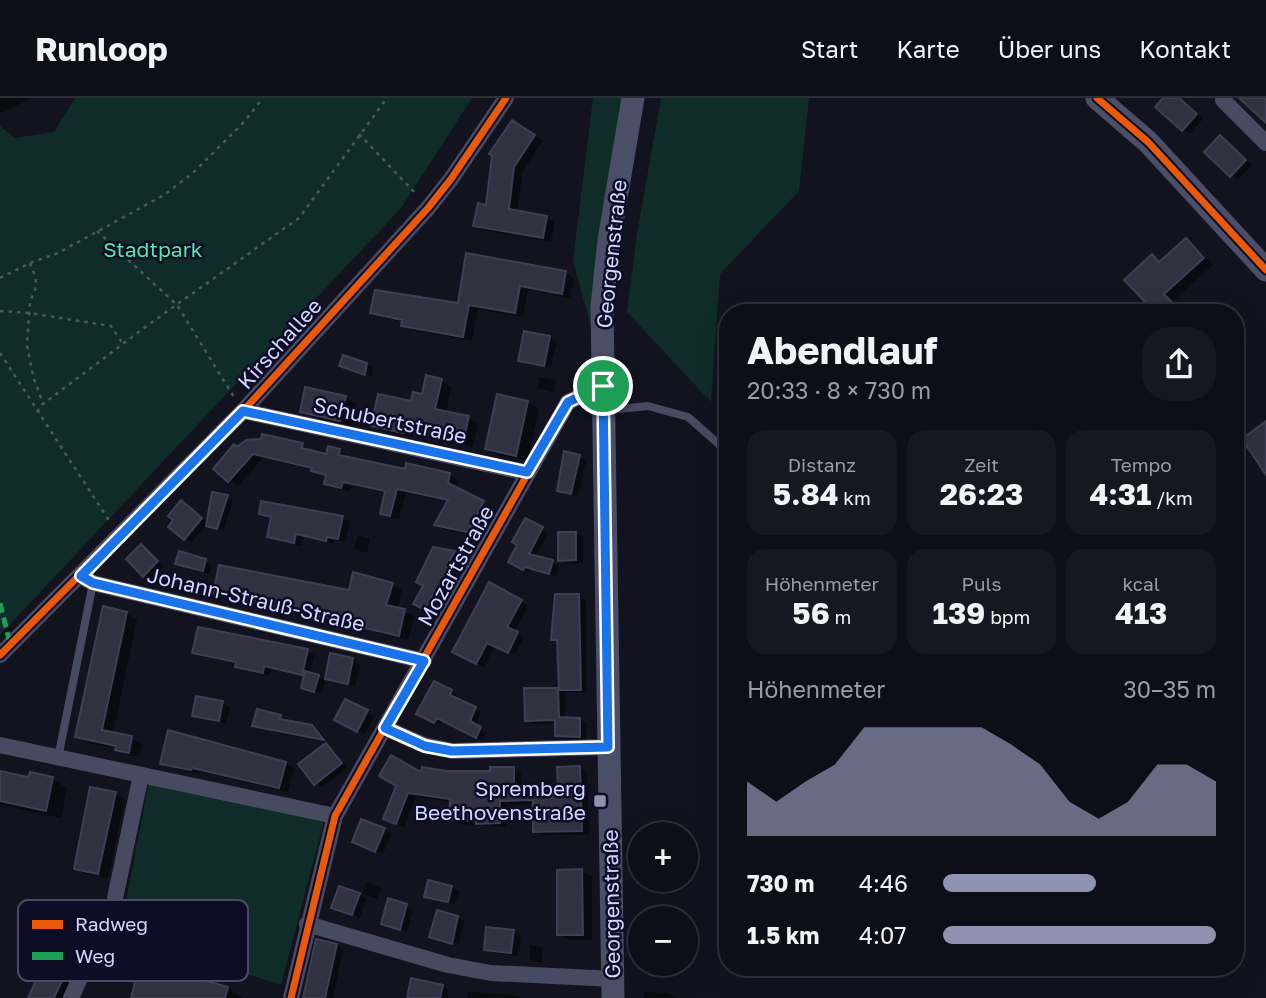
<!DOCTYPE html>
<html lang="de">
<meta charset="utf-8">
<style>
body{margin:0;font-family:"Golos Text",sans-serif;background:#171721;color:#f1f3f6;height:100vh;display:flex;flex-direction:column;font-size:26px;white-space:nowrap}
*{box-sizing:border-box;margin:0}
p{font-size:23px;color:#9b9ca2}
.icon{flex:none;width:38px;height:38px;fill:none;stroke:currentColor;stroke-width:2;stroke-linecap:round;stroke-linejoin:round}
.map{position:relative;flex:1;overflow:hidden}
.drawer{position:absolute;left:719px;top:206px;width:525px;height:672px;display:flex;flex-direction:column;background:#0e0e18;border-radius:28px;box-shadow:0 7px 28px #0002,0 0 0 2px #2e2e37}
.drawer>*{flex:none}
.tools{position:absolute;left:628px;top:724px;display:grid;gap:14px}
.tools a{display:grid;place-items:center;width:70px;height:70px;border-radius:50%;background:#0e0e18;box-shadow:0 7px 28px #0002,0 0 0 2px #2e2e37;font-size:35px}
.pin{position:absolute;display:grid;place-items:center;width:60px;height:60px;color:#fff;margin:-30px;border:4px solid #fff;border-radius:50%;box-shadow:0 2px 7px #0007}
.round{display:grid;place-items:center;flex:none;width:74px;height:74px;border-radius:28px;background:#171721}
.headline{display:flex;align-items:center;justify-content:space-between;height:119px;padding:0 28px}
h1{font-size:38px;font-weight:700;line-height:52px}
.metrics{display:grid;grid-template-columns:repeat(3,1fr);gap:10px;height:119px;padding:7px 28px}
.metrics div{display:grid;align-content:center;border-radius:18px;background:#171721;text-align:center}
.metrics b{font-size:30px;font-weight:700}
.metrics small{font-size:19px;font-weight:400}
.metrics p{font-size:19px}
.chart{height:196px;padding:14px 28px}
.chart p{display:flex;justify-content:space-between}
.chart svg{width:100%;height:126px;margin-top:7px;fill:#9092b1;opacity:.7}
ul{padding:0 28px;list-style:none;font-size:23px}
li{display:grid;grid-template-columns:112px 84px 1fr;align-items:center;height:52px}
li i{height:18px;border-radius:9px;background:#9092b1}
header{display:flex;align-items:center;gap:42px;box-sizing:border-box;height:98px;padding:0 35px;background:#0e0e18;border-bottom:2px solid #2e2e37}
header strong{font-size:33px}
nav{display:flex;gap:38px;margin-inline-start:auto;font-size:24px}
.map>svg:first-child{display:block}
.green{fill:#102c28}
.shadow{fill:#0007}
.building{fill:#313142;stroke:#3e3e55;stroke-width:2}
.lines{fill:none;stroke-linecap:round;stroke-linejoin:round}
.path{stroke:#465a64;stroke-width:2.5;stroke-dasharray:3.5 5;stroke-linecap:butt}
.lane{stroke:#484a61;stroke-width:8}
.street{stroke:#484a61;stroke-width:16}
.secondary{stroke:#4a4e67;stroke-width:23}
.quiet{stroke:#1a9f57;stroke-width:5;stroke-dasharray:10 5;stroke-linecap:butt}
.cycleway-casing{stroke:#0d0e26;stroke-width:11}
.cycleway{stroke:#e8590c;stroke-width:7}
.route-casing{stroke:#fff;stroke-width:14}
.route{stroke:#1a73e8;stroke-width:9}
.poi-dot{fill:#9092b1;stroke:#0d0e26;stroke-width:2.5}
.labels{text-anchor:middle;stroke-width:5;stroke-linejoin:round;paint-order:stroke}
.park-label{font-size:21px;fill:#57e6a9;stroke:#0d0e26}
.street-label{font-size:21px;fill:#d3d6ff;stroke:#0d0e26}
.poi-label{font-size:21px;fill:#d3d6ff;stroke:#0d0e26;text-anchor:end}
.key{fill:#0d0e26;stroke:#484a67;stroke-width:2}
.key-label{font-size:19px;fill:#d3d6ff}
</style>
<header>
<strong>Runloop</strong>
<nav><a>Start</a><a>Karte</a><a>Über uns</a><a>Kontakt</a></nav>
</header>
<div class="map">
<svg width="1266" height="900" viewBox="0 0 1266 900">
<rect width="100%" height="100%" fill="#131320"/>
<path class="green" d="M75,0H472L401,110L0,537V28L15,40L54,34Z
M593,0H625L597,143L593,235L573,163Z
M661,0H809L799,93L720,176L711,304L627,214L637,136Z
M149,684L324,723L281,887L114,833L125,808Z"/>
<path class="shadow" d="M0,0H27L28,2L2,15L0,14Z
M1165,0H1179L1203,21L1190,35L1183,31Z
M521,29L543,43L522,74L518,114L546,120L555,124L551,144L484,132L475,127L488,109Z
M1220,39L1252,67L1238,81L1231,77Z
M1186,143L1196,149L1213,167L1173,203L1185,215H1145L1152,208V158L1162,164Z
M468,157L566,175L574,180L570,200L528,192L523,219L478,211L472,243L412,232L403,227L404,224L380,219L372,214L459,207Z
M550,239L557,243L551,270L527,266L520,262Z
M366,266L373,270L372,279L348,271Z
M427,279L442,283L452,289L446,315L468,320L478,325L473,349L413,336V339L383,333L373,327L423,298Z
M539,279L556,283L554,295L537,290Z
M345,300L356,306L351,328L313,319L302,313Z
M528,304L539,311L527,363L498,357L487,351Z
M302,347L311,352V354L327,358L339,353L348,358V360L406,373L449,376L458,382L456,391L492,410L476,438L445,432L437,427L448,404L406,395L399,422L391,420L382,415L386,395L352,388L350,394L335,390L326,385L328,379L313,372L263,360L238,388L229,383L238,350Z
M579,358L586,362L578,399L559,392Z
M213,396L233,402L223,433L207,426L192,445L185,441L189,409L208,425Z
M263,405L343,420L350,424L345,444L334,442L333,445L303,439L301,448L276,442L269,438L273,420L261,415Z
M526,422L548,435L535,459L559,467L556,478L532,471L530,475L510,464L519,447Z
M576,435L583,439V465L567,466L560,462Z
M358,437L370,441L367,455L354,451Z
M141,449L164,468L151,481L144,477Z
M434,451L455,455L461,458L444,497L442,496L432,514L416,506L425,487Z
M205,463L212,467L210,476L177,465Z
M392,487L402,492L397,511L414,518L409,542L377,535L370,531L224,500L215,495L350,494Z
M490,487L528,508L514,534L524,539L515,557L495,548L484,569L454,553Z
M579,498L586,502L587,595L565,594V621H580L587,626L586,642L564,641L557,637V626H534L527,622L558,592L561,593L559,545L553,542Z
M126,515L137,521L113,636L131,640L142,646L139,659L127,657L117,651L87,645L77,638Z
M307,553L314,557L310,576L325,582L322,596L303,589L306,579L271,571L270,578L244,572L238,566L201,558L194,554Z
M353,562L360,566L355,589L334,584L327,580Z
M435,585L457,597L455,601L481,614L475,628L486,634L482,642L443,622L441,627L419,615Z
M345,603L374,618L365,636L336,621Z
M223,605L230,609L226,626L201,621L194,617Z
M280,619L312,629L318,632L327,643L284,637L254,627Z
M326,647L333,651L347,670L322,689L315,685Z
M162,665H285L294,670L288,694L201,674L200,676L171,670Z
M580,670L587,674L589,737H542L535,733L534,706L507,707V729L459,726L451,721L452,704L416,699L404,729L385,720L422,677L446,674L492,675L513,671L521,675V691H560Z
M0,675L30,681H52L67,690L61,720L0,707Z
M91,691L116,696L125,702L108,780L86,776L76,770Z
M384,732L391,736L383,756L361,748Z
M582,773L592,779V842H570L559,836Z
M366,784L381,790L377,801L362,795Z
M452,789L459,793L455,807L426,798Z
M359,796L366,801L360,820L334,809Z
M406,807L413,811L407,834L383,825Z
M457,819L464,823L459,846L431,838Z
M91,820L98,824L62,900H30Z
M514,834L521,838L518,858L493,855L486,851Z
M336,847L343,852L333,900H305Z
M530,847L543,850L542,865L529,862Z
M133,865L201,869L216,878L214,887L227,890L242,900H132L140,869Z
M442,888L449,892L448,900H409Z
M468,893L517,898L521,900H467Z
M644,894L668,895L677,900H644Z"/>
<path class="building" d="M1163,0H1179L1197,16L1182,33L1155,9Z
M1239,0H1266V25Z
M512,22L535,37L514,69L509,111L547,118L543,140L473,128L478,105L486,107L492,58L489,56Z
M1220,37L1246,62L1230,79L1204,54Z
M1186,140L1204,160L1164,196L1182,215H1142L1149,208L1124,182L1152,156L1159,164Z
M466,155L566,173L562,196L520,188L515,215L469,207L463,239L401,228L402,222L370,215L375,192L458,205Z
M524,233L550,238L544,268L518,263Z
M343,257L367,265L365,277L339,268Z
M426,277L442,281L435,311L469,318L463,345L403,332V335L371,328L378,296L411,303L413,294L422,296Z
M305,289L346,298L340,323L300,314Z
M497,296L528,303L516,358L485,351Z
M1266,323V377L1242,341Z
M262,336L303,345L302,350L326,356L328,348L340,351L339,357L405,371L406,365L450,375L448,385L484,403L469,432L466,434L434,427L448,402L397,391L390,418L380,416L385,393L343,384L341,390L324,386L326,377L311,373L312,370L253,356L228,384L213,371L234,346L237,349L246,342L261,341Z
M564,353L580,357L571,396L557,393Z
M212,394L228,397L217,431L206,428Z
M181,402L202,420L184,442L168,429L173,422L168,418Z
M261,403L343,418L338,441L327,439L326,443L296,436L294,445L267,439L271,419L259,416Z
M525,420L543,429L529,456L553,462L549,476L525,469L523,472L508,464L517,447L512,444Z
M558,434H576V462L558,463Z
M141,446L158,463L143,479L126,461Z
M433,449L455,453L446,469L450,471L437,495L434,494L425,512L413,506L423,488L416,484Z
M179,453L206,461L203,473L175,466Z
M219,467L349,492L353,474L393,485L386,507L405,511L399,538L365,530L366,528L213,496Z
M489,484L522,502L507,529L518,534L508,555L487,545L476,566L452,554Z
M555,496H579L581,592H559L557,542H551Z
M103,508L127,514L102,632L132,638L129,655L115,652L116,648L75,639Z
M198,529L308,551L302,577L264,568L263,575L235,569L236,564L192,555Z
M330,555L353,560L348,586L325,581Z
M305,573L319,577L314,594L301,590Z
M434,583L452,592L450,597L476,609L470,623L481,629L476,640L437,620L434,625L416,616Z
M524,590H558L559,619L580,620V639L555,638V622L525,623Z
M196,598L223,603L219,623L192,618Z
M345,601L368,612L357,634L334,622Z
M257,611L281,617L280,621L312,627L324,642L252,628Z
M168,632L286,664L279,690L192,670L191,672L160,666Z
M326,645L342,665L314,687L298,666Z
M391,657L421,674L422,669L446,673H490V669H514V690L558,689L557,669L580,668L582,733L533,734V702L500,703V725L476,726V723L449,722L450,701L408,695L396,726L383,721L396,688L379,678Z
M0,673L28,679L30,674L53,679L46,713L0,703Z
M90,689L116,694L98,776L74,771Z
M361,721L385,730L375,754L352,744Z
M582,771L583,837H557V772Z
M428,782L452,788L448,804L424,799Z
M339,788L360,795L352,817L331,810Z
M388,800L407,806L400,832L381,826Z
M70,808L92,818L54,900H28Z
M437,812L458,818L452,846L429,839Z
M486,829L514,832L511,855L484,852Z
M316,841L337,846L325,900H303Z
M135,850L202,867L199,881L228,889L225,900H131L139,868L131,866Z
M411,880L443,887L440,900H407Z"/>
<g class="lines">
<path class="path" d="M359,36L417,97
M97,133L177,207L234,299
M30,165L36,180L35,193L30,203L27,247L33,278L43,306
M0,180L30,165L58,155L164,97L193,75L243,25L263,0
M0,213L29,215L111,228L123,246
M0,255L110,424
M37,314L43,306L148,227L299,120L387,0"/>
<path class="lane" d="M607,312L648,308L688,319L721,348L728,368
M58,660L93,485"/>
<path class="street" d="M1223,2L1266,45
M243,313L528,375
M81,478L93,485L424,563
M0,557L243,313L428,110L451,81L506,0
M385,630L424,647L452,653L608,649
M0,647L335,718
M307,826L448,867L491,875L614,881
M71,900L114,805L141,677
M291,900L335,718L568,304L603,288"/>
<path class="secondary" d="M1097,0L1148,44L1266,172
M613,900L602,209L609,142L633,0"/>
<path class="quiet" d="M0,505L10,546"/>
<defs>
<path id="cycleway" d="M1097,0L1148,44L1266,172
M0,557L243,313L428,110L451,81L506,0
M291,900L335,718L568,304L603,288"/>
</defs>
<use href="#cycleway" class="cycleway-casing"/>
<use href="#cycleway" class="cycleway"/>
</g>
<g class="lines">
<defs>
<path id="route" d="M603,288L608,649L452,653L425,648L385,630L424,563L93,485L81,478L243,313L527,374L568,304Z"/>
</defs>
<use href="#route" class="route-casing"/>
<use href="#route" class="route"/>
</g>
<rect class="poi-dot" x="593" y="696" width="14" height="14" rx="3.5"/>
<g class="labels">
<g class="park-label">
<text x="153" y="159">Stadtpark</text>
</g>
<g class="street-label">
<text transform="translate(612 156) rotate(-84)" y="7">Georgenstraße</text>
<text transform="translate(280 246) rotate(-48)" y="7">Kirschallee</text>
<text transform="translate(390 323) rotate(12)" y="7">Schubertstraße</text>
<text transform="translate(456 468) rotate(-61)" y="7">Mozartstraße</text>
<text transform="translate(256 502) rotate(13)" y="7">Johann-Strauß-Straße</text>
<text transform="translate(612 806) rotate(-91)" y="7">Georgenstraße</text>
</g>
<g class="poi-label">
<text x="586" y="698">Spremberg<tspan x="586" dy="24">Beethovenstraße</tspan></text>
</g>
</g>
<rect x="18" y="802" width="230" height="81" rx="10" class="key"/>
<rect x="32" y="822" width="31" height="9" fill="#e8590c"/>
<rect x="32" y="854" width="31" height="8" fill="#1a9f57"/>
<g class="key-label">
<text x="75" y="833">Radweg</text>
<text x="75" y="865">Weg</text>
</g>
</svg>
<div class="tools">
<a>+</a>
<a>−</a>
</div>
<div class="pin" style="left:603px;top:288px;background:#1e9e55"><svg class="icon" aria-label="arrive" viewBox="0 0 24 24"><path d="M6 21V4h12l-3 4 3 4H6"/></svg></div>
<section class="drawer">
<div class="headline"><div><h1>Abendlauf</h1><p>20:33 · 8 × 730 m</p></div><a class="round"><svg class="icon" aria-label="share" viewBox="0 0 24 24"><path d="M12 15V3M7 8l5-5 5 5M5 13v7h14v-7"/></svg></a></div>
<div class="metrics">
<div><p>Distanz</p><b>5.84<small> km</small></b></div>
<div><p>Zeit</p><b>26:23</b></div>
<div><p>Tempo</p><b>4:31<small> /km</small></b></div>
</div>
<div class="metrics">
<div><p>Höhenmeter</p><b>56<small> m</small></b></div>
<div><p>Puls</p><b>139<small> bpm</small></b></div>
<div><p>kcal</p><b>413</b></div>
</div>
<div class="chart"><p><span>Höhenmeter</span>30–35 m</p>
<svg viewBox="0 0 160 44" preserveAspectRatio="none"><path d="M0 44V25L10 32L20 25L30 19L40 6L50 6L60 6L70 6L80 6L90 12L100 19L110 32L120 38L130 32L140 19L150 19L160 25V44z"/></svg>
</div>
<ul>
<li><b>730 m</b>4:46<i style="width:56%"></i></li>
<li><b>1.5 km</b>4:07<i style="width:100%"></i></li>
</ul>
</section>
</div>
